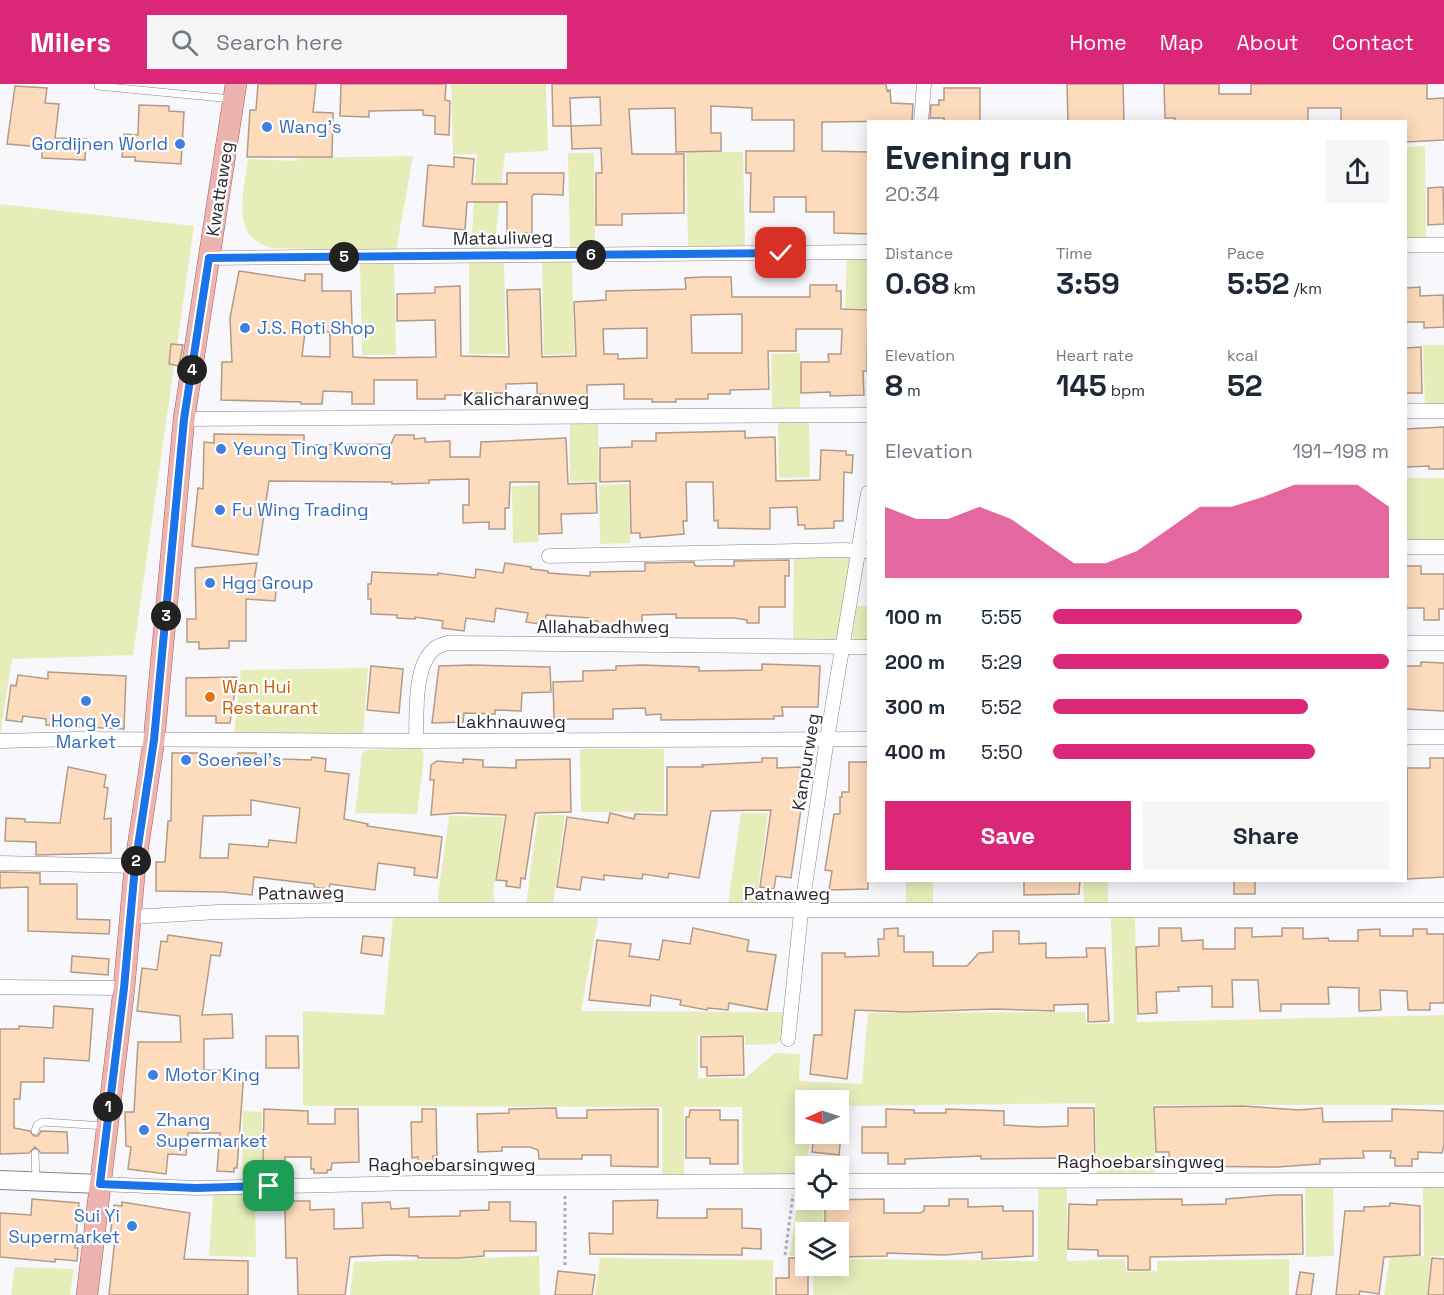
<!DOCTYPE html>
<meta charset="utf-8">
<style>
body{margin:0;font-family:"Space Grotesk",sans-serif;background:#f6f6f7;color:#1f2937;height:100vh;display:flex;flex-direction:column;font-size:22px;white-space:nowrap}
*{box-sizing:border-box;margin:0}
p{font-size:20px;color:#747a83}
.icon{flex:none;width:33px;height:33px;fill:none;stroke:currentColor;stroke-width:2;stroke-linecap:round;stroke-linejoin:round}
.map{position:relative;flex:1;overflow:hidden}
.details{position:absolute;left:867px;top:36px;width:540px;height:762px;display:flex;flex-direction:column;background:#fff;border-radius:0px;box-shadow:0 3px 15px #0003}
.details>*{flex:none}
.needle{width:39px;rotate:267deg}
.fabs{position:absolute;left:795px;top:1006px;display:grid;gap:12px}
.fabs a{display:grid;place-items:center;width:54px;height:54px;border-radius:0px;background:#fff;box-shadow:0 3px 15px #0003;font-size:30px}
.pin{position:absolute;display:grid;place-items:center;width:51px;height:51px;color:#fff;margin:-26px;border-radius:12px;box-shadow:0 3px 9px #0006}
.km{position:absolute;width:30px;height:30px;margin:-15px;border-radius:50%;background:#222;color:#fff;font-size:16px;line-height:30px;text-align:center}
.round{display:grid;place-items:center;flex:none;width:63px;height:63px;border-radius:0px;background:#f6f6f7}
.headline{display:flex;align-items:center;justify-content:space-between;height:102px;padding:0 18px}
h1{font-size:33px;font-weight:800;line-height:45px}
.figures{display:grid;grid-template-columns:repeat(3,1fr);gap:9px;height:102px;padding:6px 18px}
.figures div{display:grid;align-content:center}
.figures b{font-size:30px;font-weight:800}
.figures small{font-size:16px;font-weight:400}
.figures p{font-size:16px}
.chart{height:168px;padding:12px 18px}
.chart p{display:flex;justify-content:space-between}
.chart svg{width:100%;height:108px;margin-top:6px;fill:#db2777;opacity:.7}
.button{display:flex;gap:12px;margin-top:auto;padding:12px 18px}
.button a{flex:1;height:69px;border-radius:0px;background:#db2777;color:#fff;font-size:24px;font-weight:800;line-height:69px;text-align:center}
.button a+a{background:#f6f6f7;color:#1f2937}
ul{padding:0 18px;list-style:none;font-size:20px}
li{display:grid;grid-template-columns:96px 72px 1fr;align-items:center;height:45px}
li i{height:15px;border-radius:8px;background:#db2777}
header{display:flex;align-items:center;gap:36px;box-sizing:border-box;height:84px;padding:0 30px;background:#db2777;color:#fff}
header strong{font-size:28px}
nav{display:flex;gap:33px;margin-inline-start:auto;font-size:21px}
.search{width:420px;height:54px;background:#f6f6f7;display:flex;align-items:center;gap:15px;box-sizing:border-box;padding:0 21px;border-radius:0px;color:#747a83;font-size:22px}
.map>svg:first-child{display:block}
.green{fill:#e7edb9}
.building{fill:#fddbbd;stroke:#b29b87;stroke-width:1.5;fill-rule:evenodd}
.lines{fill:none;stroke-linecap:round;stroke-linejoin:round}
.lane-casing{stroke:#89819a;stroke-width:8}
.street-casing{stroke:#89819a;stroke-width:15}
.secondary-casing{stroke:#89819a;stroke-width:20}
.primary-casing{stroke:#a1615f;stroke-width:22}
.path{stroke:#b0aeb5;stroke-width:3;stroke-dasharray:3 3;stroke-linecap:butt}
.lane{stroke:#fff;stroke-width:7}
.street{stroke:#fff;stroke-width:14}
.secondary{stroke:#fff;stroke-width:18}
.primary{stroke:#edb3ae;stroke-width:21}
.route-casing{stroke:#fff;stroke-width:12}
.route{stroke:#1a73e8;stroke-width:8}
.shop-dot{fill:#3f7fe0;stroke:#fff;stroke-width:2}
.food-dot{fill:#e8710a;stroke:#fff;stroke-width:2}
.labels{text-anchor:middle;stroke-width:4.5;stroke-linejoin:round;paint-order:stroke}
.shop-label{font-size:18px;fill:#366cbe;stroke:#fff;text-anchor:start}
.street-label{font-size:18px;fill:#292630;stroke:#fff}
.food-label{font-size:18px;fill:#c56008;stroke:#fff;text-anchor:start}
</style>
<header>
<strong>Milers</strong>
<div class="search"><svg class="icon" aria-label="search" viewBox="0 0 24 24"><circle cx="10" cy="10" r="6"/><path d="M15 15l6 6"/></svg>Search here</div>
<nav><a>Home</a><a>Map</a><a>About</a><a>Contact</a></nav>
</header>
<div class="map">
<svg width="1444" height="1211" viewBox="0 0 1444 1211">
<rect width="100%" height="100%" fill="#f8f7fc"/>
<path class="green" d="M451,0H546L548,67L505,69L494,166L471,165L477,70L453,71Z
M1425,62L1426,155H1406V63Z
M686,68H743L745,162H688Z
M568,69H594L595,165H570Z
M413,72L396,167L274,164C229,156 244,108 248,75L297,77V74Z
M0,120L194,142L133,571L12,575L0,652Z
M847,174H868V225L845,224Z
M394,176L396,271H362L360,177Z
M504,176L506,270H469V177Z
M572,176L574,270L544,271L542,177Z
M1423,261H1444V322L1425,323Z
M800,269V326H772L771,270Z
M598,338L599,397L570,398V339Z
M778,338H809L810,393L779,394Z
M1406,394H1444V456L1406,457Z
M629,400L630,459L600,460L599,401Z
M538,401L539,458L513,459L512,402Z
M794,468L852,472L838,556L793,557Z
M857,522H868V557L855,556L852,552Z
M368,584L363,651H234L241,586Z
M421,664L424,672L417,730L355,729L362,670L366,666Z
M580,665H664V728H581Z
M741,729H768L756,820H728Z
M538,731H565L553,822H526Z
M449,732L504,733L493,809L495,820H439L438,812Z
M906,797H933V822H906Z
M1083,797H1108V822L1084,823Z
M393,833L598,834L581,927L787,928L782,956L776,960L745,961V951L698,952V994H745L775,969L800,970L799,997L862,1000L868,929L1085,928L1086,940L1114,939L1111,833H1135L1137,938L1444,931V1021H1154L1155,1090L1097,1091L1095,1019L839,1022L838,1017H806V1050H811L805,1092L743,1091L742,1023H684V1091H662V1023L303,1022V927L384,931Z
M243,1027L262,1028V1096H242Z
M1423,1101H1444V1172H1431L1427,1211H1384L1390,1173L1424,1172Z
M1038,1102H1067V1177L1125,1175L1126,1188L1157,1187V1177L1289,1175V1211H813V1182H838L839,1175L1038,1177Z
M1333,1102L1334,1172L1306,1173L1305,1103Z
M799,1103H805L806,1116H823V1149H806L805,1172H790Z
M255,1107L256,1173L209,1172L213,1109Z
M539,1172L540,1211H350L354,1178Z
M600,1174L773,1176V1211H595Z
M15,1183L74,1185L70,1211H11Z"/>
<path class="building" d="M258,0H316L313,28L333,29L332,73H247L250,26H256Z
M341,0H446L445,16L450,17L449,51L435,50V32L423,31V26L369,27V33L340,32Z
M552,0H886L887,7L890,6L891,19L913,20L912,37L822,38V67L868,68V150L834,149V128H806V113H774V128H750L751,89H746V67H794V36H752V24L711,22V49H721V67L676,68L675,24L629,25L632,70H684V129L622,130V141H596V89H602L601,64L572,65L571,42L601,41L600,13L570,14L571,42H553Z
M1067,0H1123L1124,38H1068Z
M1164,0H1219V10H1251V0H1427V15L1444,14V56L1406,58V38H1341V24H1308V38L1175,37V34H1165Z
M15,2L47,4L45,19L59,20L55,54L86,55L85,76L42,74V63L7,60Z
M944,4H980V38H944V34H930L931,21H939V16H944Z
M139,21L169,22V27L184,28L181,80L135,77V73H122L124,50L138,51Z
M454,73L474,75L472,100H507V89H564L563,111L534,110L532,112V149H525V153H507V118H467L465,146L423,142L428,81L454,83Z
M1443,103L1444,140L1428,141V104Z
M239,187L305,197V190H322V207H351L353,273L373,274L436,273L435,236L397,237V210L435,209V203L460,202L461,272L509,273L507,206L540,205L542,273L576,272L574,218L606,216V207L686,205L685,194L703,193H731L732,213H810V201H837L836,207H841V225L868,226L867,287H863L864,311L830,312V308L801,309V278H829L828,270H841L842,245H796V267H768L769,305L730,306V310H708V315H676V318H652V315H624V300L587,301V315L544,314V310H537V299L506,300V309H476V311H445V315H417V296H374V320H352V308L323,307L322,320H301V318L221,316L222,278H232L230,234ZM742,230V269H692L691,231ZM647,244V274L618,275V270H604L603,245ZM305,248H330V273L302,272Z
M1420,203V212L1443,211L1444,243L1424,244V238H1406V204Z
M171,260L183,261L179,282L169,280Z
M1421,263L1422,309H1406V264Z
M1444,343V385H1429V382L1406,383V345Z
M745,347V354L775,353L776,397L820,396L821,366L846,367V371H853L852,389L844,388L843,437H834V444L805,445V441H798L797,423L770,424V445L718,444V436L714,437L713,398H686L687,437H683L684,450L640,454V449H631L630,397L600,398V364L632,363V357H656V349Z
M214,350L304,351V361L391,360L395,351H414V355L425,354V358L450,357V373H480L481,358L566,354L568,400L596,399L597,429L561,430L562,449L539,450V398H510L509,424H505V445H489V438L463,439V421H469V395L429,396V399L392,400V398L269,397L258,471L192,462L198,404L203,405L204,358L214,359Z
M789,476V492H785V523H759V539H747V536L734,534H676V530L642,531V544L598,546V537H590V534L546,531L545,541L526,538L528,529L496,524L494,538L466,534L464,547L442,544L443,537L415,533V535L397,534V531L371,530V515H368V500H371L372,488L438,491V489L475,494L476,485L503,489L505,479L531,483V485L548,487V489L590,492V488L645,487V479L694,478L695,482H734V477Z
M257,479L254,496L277,498L275,517L246,515V557H229V564L199,565V558H187V535H196L195,484Z
M1406,482H1421V490H1444V525H1439V536H1424V524H1406Z
M1421,578L1444,579V627L1406,625V582H1421Z
M762,580L820,582L818,623H782L783,632H774V635L661,636V630L646,631L645,624L613,625V635H554L553,598L583,597V587L616,586V582L642,581L699,583V587L762,586Z
M471,581L550,583L551,608L522,609L521,627L495,626V630L464,629L463,638L432,639L439,582Z
M371,582L403,585L399,629L367,626Z
M48,588L126,592L124,645L46,641V635L23,632L22,638L6,636L11,601L16,602L18,591L48,595Z
M237,593L230,639H216V632H186V594Z
M172,669H205V675H238V669H256V671L282,675L311,676L312,673L326,675L325,687L349,690L344,735L368,740L367,742L442,753L437,794L414,791L415,784L378,779L375,806L330,800L329,805L314,803V800L254,793L252,811L223,808L156,807V778H165L168,737H171ZM251,716L300,724L296,759L269,756L268,763L229,760L228,774H200L203,732L251,731Z
M762,674H777V684L801,683V725L791,794L776,792L774,805L760,803L771,726L711,727L699,794L669,789L668,794L643,790L642,795L604,791V796L582,793L580,806L557,803L567,733L608,739L610,729L634,735L635,730L667,731V683H703L702,681L762,678Z
M1430,674H1444V793L1407,795V684H1430Z
M463,675L483,676V683L516,684V676L570,675L571,728L535,729L525,795L521,794L520,804L506,802L507,797L496,796L506,731L459,729L431,731L434,696H430L431,681L437,677L463,679Z
M849,678H868V805L829,806L832,787L825,786L834,730H840V713H842V708H849Z
M68,683L106,691L104,703L108,704L104,735L111,734V769L36,771V758L5,757L6,734L25,735V738L60,739Z
M0,788L40,789V800H77V835L110,836L109,850L28,847V803L0,804Z
M1024,796H1080L1079,810L1024,811Z
M1234,796H1255V810H1234Z
M693,844L749,856L747,867L776,871L767,926L729,919L728,926L708,924L707,926L680,921L681,916L651,911L650,922L589,916L597,856L631,860L629,872L659,876L663,856L690,860Z
M898,844V852H904V868H933V882H967L979,869L993,868V847H1019V860L1046,859V874L1087,873L1086,864H1105L1109,937L1088,938V920L1054,921V927L995,925L906,928L855,926L847,995L810,990L814,951H822V869H845V873L879,872L878,855H884V845Z
M1159,844H1181L1182,857L1203,856V865H1235V844H1252V853L1282,852V844H1303V855L1328,854L1329,857H1358V846L1380,845V852H1413V845H1427V850H1444V919H1430V926H1408L1407,907L1380,906L1381,926L1359,927V904L1328,903L1329,920H1281V927H1260L1258,896H1232L1233,923H1212V902L1178,903L1179,907L1156,908L1157,929L1138,930L1136,863L1159,862Z
M168,851L222,859L220,872L211,871L202,931L232,930L233,954L204,955V986L244,987L237,1084H234V1088L217,1087L220,1049H188L186,1071L168,1070L166,1090L128,1085L131,1063L126,1062L125,1028H134L138,958H181L180,932L137,927L142,884L157,886L161,857L167,858Z
M363,852L384,854L382,872L361,869Z
M72,872L109,875L108,891L71,888Z
M54,922L93,925L89,977L44,974V998H21L20,1015H14V1044L30,1047L34,1052H38L41,1047L67,1048L68,1069H41L35,1063L29,1069L0,1070V945H19V942L53,944Z
M266,952H298L299,984H266Z
M743,952L744,991L707,992V983H701V953Z
M1243,1022L1299,1026L1322,1024L1323,1038L1392,1037V1025L1444,1027V1062L1442,1069L1418,1068V1075H1412V1082H1395V1074H1390L1391,1067H1363L1364,1074L1320,1075V1080L1277,1083L1169,1082V1068H1156L1154,1023Z
M556,1024L557,1034H587V1026L658,1025V1083L611,1082V1071H582V1075H539L538,1066L530,1063H502V1067L478,1068L477,1030L509,1029V1025Z
M1068,1024H1094L1095,1082H1069V1074L981,1075V1072L905,1075V1080H888V1069H862V1043H886V1025L914,1026V1029H946V1025L1004,1027V1041L1039,1043L1068,1042Z
M264,1025L308,1027V1040H335V1025H358L359,1078L332,1079L331,1086H327V1089H314V1085H311V1073H285L283,1090L266,1089V1079H263Z
M422,1025H436L437,1072H433L434,1084H418V1073L412,1074L411,1038H422Z
M690,1026H720V1036H738V1080H710V1074H686V1033H689Z
M814,1050H841L839,1071L812,1068Z
M1276,1111H1302L1303,1170L1150,1173V1186H1128V1172H1098V1166L1068,1165L1069,1120L1097,1121V1116L1182,1115V1121L1226,1120V1115Z
M32,1115L79,1119L75,1164H78L77,1177L55,1175V1178L0,1173V1129L31,1131Z
M884,1115V1129H920L924,1127V1122H949V1115H968V1123L1003,1122V1127H1033V1172L982,1175V1168L944,1171L887,1169V1172L838,1173V1149H825V1116Z
M658,1116L657,1134H707V1125H742V1144L761,1145V1165L742,1164V1171L590,1170L589,1149L613,1150V1117Z
M288,1117H310V1126L334,1125V1145L363,1144L362,1119L390,1118L391,1125L409,1124V1133L460,1132V1127L489,1126V1118H510V1137L536,1138V1167H484V1172L458,1174H418V1172L387,1171L350,1173L345,1211H298L297,1174H286L285,1125H288Z
M122,1118L190,1129L184,1175L248,1177V1211H109L115,1154L110,1153L114,1121L122,1122Z
M1390,1119L1420,1122V1171L1384,1173L1379,1210L1360,1207L1359,1211H1336L1345,1127H1364V1123L1390,1122Z
M789,1174H806V1182H808V1211H776V1194H789Z
M1432,1174L1444,1175V1211H1428Z
M558,1187L595,1191L592,1211H555Z
M1300,1188L1314,1190L1311,1211H1296Z"/>
<g class="lines">
<defs>
<path id="lane" d="M98,2L232,15
M35,1047L37,1041L43,1038L106,1042
M35,1069L36,1096"/>
<path id="street" d="M921,38L924,0
M1406,161H1444
M209,174L868,168
M1406,327H1444
M184,335L868,331
M1406,463H1444
M549,472L843,466L867,467
M1406,559H1444
M1406,653H1444
M0,657L77,655L416,657L868,655
M416,657C417,632 413,583 434,565C437,562 443,561 447,559L868,563
M0,779L135,782
M130,833L218,828L340,826H1444
M0,903L124,904
M788,955L801,828L827,655L868,409
M838,1097L1444,1096
M100,1100L196,1104L416,1099L806,1097"/>
<path id="secondary" d="M0,1096L100,1100"/>
<path id="primary" d="M87,1211L124,904L135,782L154,656L184,335L236,0"/>
</defs>
<use href="#lane" class="lane-casing"/>
<use href="#street" class="street-casing"/>
<use href="#secondary" class="secondary-casing"/>
<use href="#primary" class="primary-casing"/>
<path class="path" d="M565,1112V1181
M785,1171L793,1111"/>
<use href="#lane" class="lane"/>
<use href="#street" class="street"/>
<use href="#secondary" class="secondary"/>
<use href="#primary" class="primary"/>
</g>
<g class="lines">
<defs>
<path id="route" d="M269,1102L196,1104L100,1100L124,904L135,782L154,656L184,335L209,174L781,169"/>
</defs>
<use href="#route" class="route-casing"/>
<use href="#route" class="route"/>
</g>
<g class="shop-dot">
<circle cx="267" cy="43" r="6"/>
<circle cx="180" cy="60" r="6"/>
<circle cx="245" cy="244" r="6"/>
<circle cx="221" cy="365" r="6"/>
<circle cx="220" cy="426" r="6"/>
<circle cx="210" cy="499" r="6"/>
<circle cx="86" cy="617" r="6"/>
<circle cx="186" cy="676" r="6"/>
<circle cx="153" cy="991" r="6"/>
<circle cx="144" cy="1046" r="6"/>
<circle cx="132" cy="1142" r="6"/>
</g>
<circle class="food-dot" cx="210" cy="613" r="6"/>
<g class="labels">
<g class="shop-label">
<text x="279" y="49">Wang's</text>
<text x="168" y="66" text-anchor="end">Gordijnen World</text>
<text x="257" y="250">J.S. Roti Shop</text>
<text x="233" y="371">Yeung Ting Kwong</text>
<text x="232" y="432">Fu Wing Trading</text>
<text x="222" y="505">Hgg Group</text>
<text x="86" y="643" text-anchor="middle">Hong Ye<tspan x="86" dy="21">Market</tspan></text>
<text x="198" y="682">Soeneel's</text>
<text x="165" y="997">Motor King</text>
<text x="156" y="1042">Zhang<tspan x="156" dy="21">Supermarket</tspan></text>
<text x="120" y="1138" text-anchor="end">Sui Yi<tspan x="120" dy="21">Supermarket</tspan></text>
</g>
<g class="street-label">
<text transform="translate(220 105) rotate(-81)" y="6">Kwattaweg</text>
<text transform="translate(503 154) rotate(-1)" y="6">Matauliweg</text>
<text x="526" y="321">Kalicharanweg</text>
<text x="603" y="549">Allahabadhweg</text>
<text x="511" y="644">Lakhnauweg</text>
<text transform="translate(806 678) rotate(-81)" y="6">Kanpurweg</text>
<text transform="translate(301 809) rotate(-1)" y="6">Patnaweg</text>
<text x="787" y="816">Patnaweg</text>
<text x="1141" y="1084">Raghoebarsingweg</text>
<text x="452" y="1087">Raghoebarsingweg</text>
</g>
<g class="food-label">
<text x="222" y="609">Wan Hui<tspan x="222" dy="21">Restaurant</tspan></text>
</g>
</g>
</svg>
<div class="fabs">
<a><svg class="needle" viewBox="-14 -14 28 28"><path d="M0-13l5 13h-10z" fill="#e53935"/><path d="M0 13l5-13h-10z" fill="#747a83"/></svg></a>
<a><svg class="icon" aria-label="locate" viewBox="0 0 24 24"><circle cx="12" cy="12" r="6"/><path d="M12 2v4M12 18v4M2 12h4M18 12h4"/></svg></a>
<a><svg class="icon" aria-label="layers" viewBox="0 0 24 24"><path d="M12 4l9 5-9 5-9-5zM3 14l9 5 9-5"/></svg></a>
</div>
<div class="pin" style="left:269px;top:1102px;background:#1e9e55"><svg class="icon" aria-label="arrive" viewBox="0 0 24 24"><path d="M6 21V4h12l-3 4 3 4H6"/></svg></div>
<div class="pin" style="left:781px;top:169px;background:#d93025"><svg class="icon" aria-label="check" viewBox="0 0 24 24"><path d="M5 12l5 5 9-10"/></svg></div>
<b class="km" style="left:108px;top:1023px">1</b>
<b class="km" style="left:136px;top:777px">2</b>
<b class="km" style="left:166px;top:532px">3</b>
<b class="km" style="left:192px;top:286px">4</b>
<b class="km" style="left:344px;top:173px">5</b>
<b class="km" style="left:591px;top:171px">6</b>
<section class="details">
<div class="headline"><div><h1>Evening run</h1><p>20:34</p></div><a class="round"><svg class="icon" aria-label="share" viewBox="0 0 24 24"><path d="M12 15V3M7 8l5-5 5 5M5 13v7h14v-7"/></svg></a></div>
<div class="figures">
<div><p>Distance</p><b>0.68<small> km</small></b></div>
<div><p>Time</p><b>3:59</b></div>
<div><p>Pace</p><b>5:52<small> /km</small></b></div>
</div>
<div class="figures">
<div><p>Elevation</p><b>8<small> m</small></b></div>
<div><p>Heart rate</p><b>145<small> bpm</small></b></div>
<div><p>kcal</p><b>52</b></div>
</div>
<div class="chart"><p><span>Elevation</span>191–198 m</p>
<svg viewBox="0 0 160 44" preserveAspectRatio="none"><path d="M0 44V15L10 20L20 20L30 15L40 20L50 29L60 38L70 38L80 33L90 24L100 15L110 15L120 11L130 6L140 6L150 6L160 15V44z"/></svg>
</div>
<ul>
<li><b>100 m</b>5:55<i style="width:74%"></i></li>
<li><b>200 m</b>5:29<i style="width:100%"></i></li>
<li><b>300 m</b>5:52<i style="width:76%"></i></li>
<li><b>400 m</b>5:50<i style="width:78%"></i></li>
</ul>
<div class="button"><a>Save</a><a>Share</a></div>
</section>
</div>
